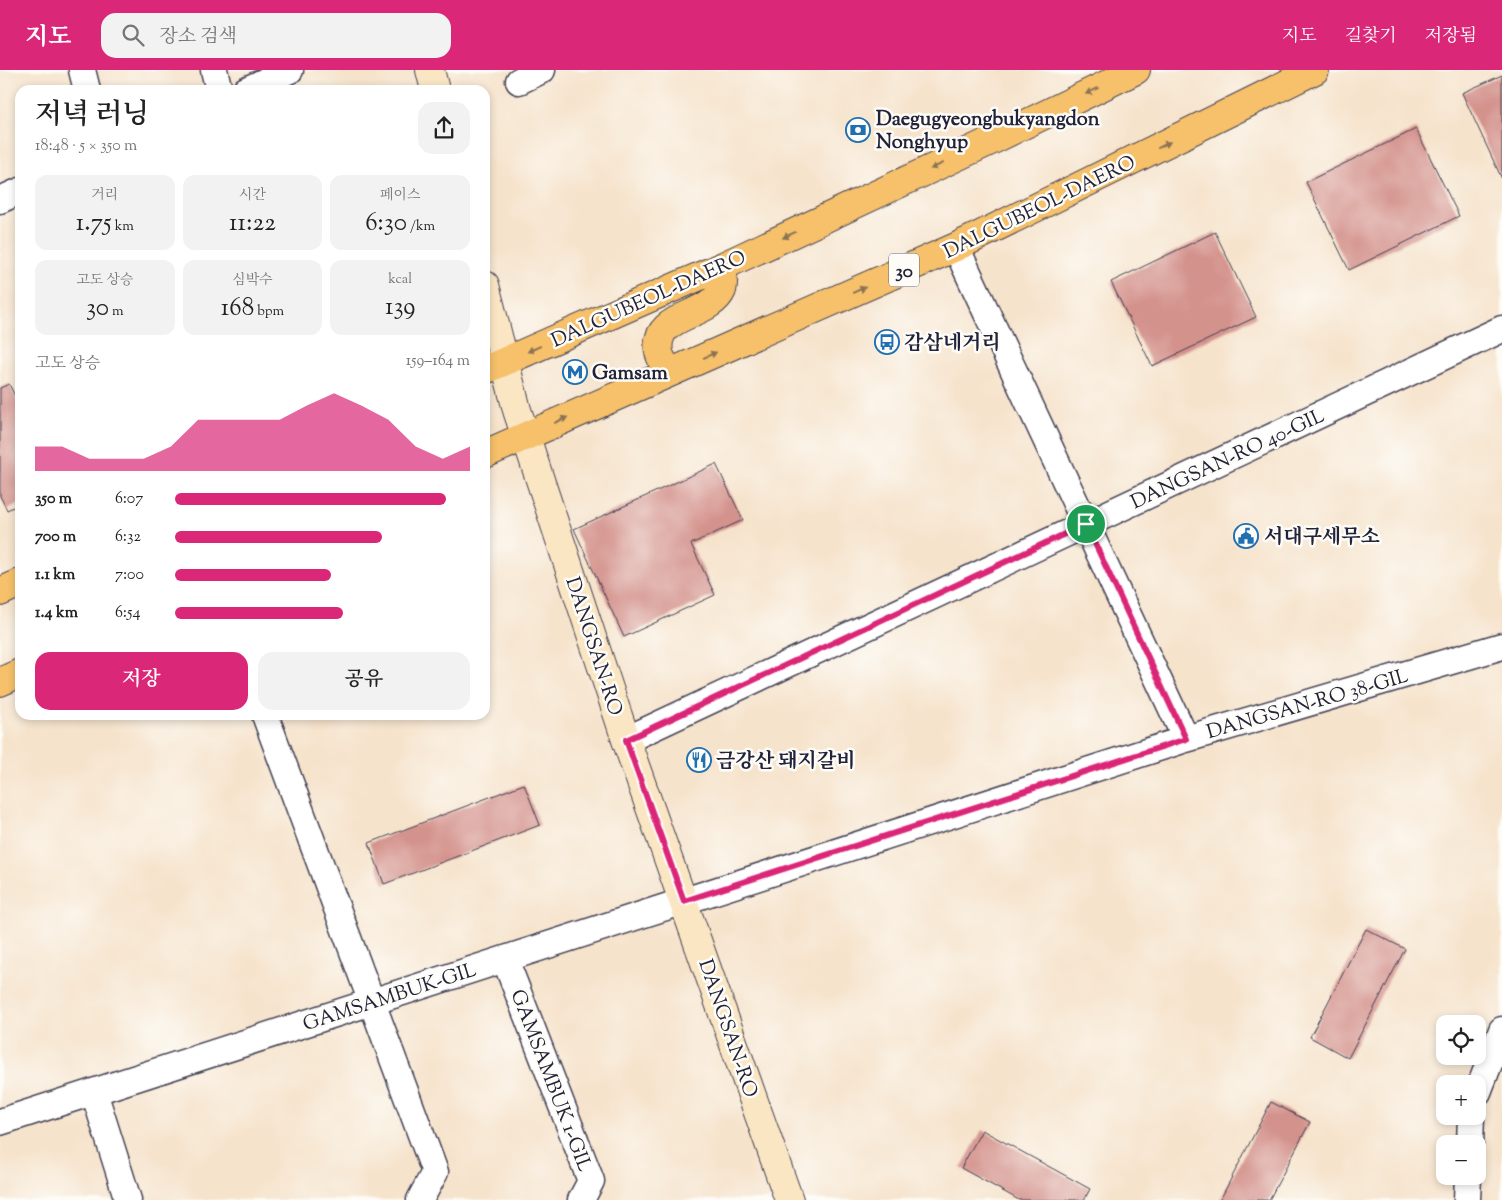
<!DOCTYPE html>
<html lang="ko">
<meta charset="utf-8">
<style>
body{margin:0;font-family:"Sorts Mill Goudy","Noto Serif KR",serif;background:#f2f2f2;color:#222;height:100vh;display:flex;flex-direction:column;font-size:19px;white-space:nowrap}
*{box-sizing:border-box;margin:0}
p{font-size:16px;color:#767676}
.icon{flex:none;width:28px;height:28px;fill:none;stroke:currentColor;stroke-width:2;stroke-linecap:round;stroke-linejoin:round}
.map{position:relative;flex:1;overflow:hidden}
.side{position:absolute;left:15px;top:15px;width:475px;height:635px;display:flex;flex-direction:column;background:#fff;border-radius:15px;box-shadow:0 2px 8px #0003}
.side>*{flex:none}
.tools{position:absolute;left:1436px;top:945px;display:grid;gap:10px}
.tools a{display:grid;place-items:center;width:50px;height:50px;border-radius:10px;background:#fff;box-shadow:0 2px 8px #0003;font-size:25px}
.pin{position:absolute;display:grid;place-items:center;width:42px;height:42px;color:#fff;margin:-21px;border:2px solid #fff;border-radius:50%;box-shadow:0 1px 5px #0007}
.round{display:grid;place-items:center;flex:none;width:52px;height:52px;border-radius:15px;background:#f2f2f2}
.head{display:flex;align-items:center;justify-content:space-between;height:85px;padding:0 20px}
h1{font-size:28px;font-weight:600;line-height:38px}
.figures{display:grid;grid-template-columns:repeat(3,1fr);gap:8px;height:85px;padding:5px 20px}
.figures div{display:grid;align-content:center;border-radius:12px;background:#f2f2f2;text-align:center}
.figures b{font-size:25px;font-weight:600}
.figures small{font-size:14px;font-weight:400}
.figures p{font-size:14px}
.chart{height:140px;padding:10px 20px}
.chart p{display:flex;justify-content:space-between}
.chart svg{width:100%;height:90px;margin-top:5px;fill:#db2777;opacity:.7}
.button{display:flex;gap:10px;margin-top:auto;padding:10px 20px}
.button a{flex:1;height:58px;border-radius:15px;background:#db2777;color:#fff;font-size:20px;font-weight:600;line-height:58px;text-align:center}
.button a+a{background:#f2f2f2;color:#222}
ul{padding:0 20px;list-style:none;font-size:16px}
li{display:grid;grid-template-columns:80px 60px 1fr;align-items:center;height:38px}
li i{height:12px;border-radius:6px;background:#db2777}
header{display:flex;align-items:center;gap:30px;box-sizing:border-box;height:70px;padding:0 25px;background:#db2777;color:#fff}
header strong{font-size:24px}
nav{display:flex;gap:28px;margin-inline-start:auto;font-size:18px}
.search{width:350px;height:45px;background:#f2f2f2;display:flex;align-items:center;gap:12px;box-sizing:border-box;padding:0 18px;border-radius:15px;color:#767676;font-size:19px}
.map>svg:first-child{display:block}
.building{fill:#d4928c}
.lines{fill:none;stroke-linecap:round;stroke-linejoin:round}
.street-casing{stroke:#423f51;stroke-width:29}
.secondary-casing{stroke:#423f51;stroke-width:30}
.primary-casing{stroke:#423f51;stroke-width:30}
.street{stroke:#fff;stroke-width:26}
.secondary{stroke:#fbe6c4;stroke-width:28}
.primary{stroke:#f6c16b;stroke-width:28}
.oneway{fill:#8c7253}
.route-casing{stroke:#fff;stroke-width:10}
.route{stroke:#db2777;stroke-width:6}
.labels{text-anchor:middle;stroke-width:5;stroke-linejoin:round;paint-order:stroke}
.shield{fill:#fdfcf7;stroke:#646373;stroke-width:1}
.shield-label{font-size:19px;font-weight:bold;fill:#22223b}
.poi-label{font-size:20px;font-weight:bold;fill:#22223b;stroke:#fdfcf7;text-anchor:start}
.street-label{font-size:20px;fill:#22223b;stroke:#fdfcf7}
</style>
<header>
<strong>지도</strong>
<div class="search"><svg class="icon" aria-label="search" viewBox="0 0 24 24"><circle cx="10" cy="10" r="6"/><path d="M15 15l6 6"/></svg>장소 검색</div>
<nav><a>지도</a><a>길찾기</a><a>저장됨</a></nav>
</header>
<div class="map">
<svg width="1502" height="1130" viewBox="0 0 1502 1130">
<rect width="100%" height="100%" fill="#fdfcf7"/>
<filter id="ink" filterUnits="userSpaceOnUse"><feTurbulence type="fractalNoise" baseFrequency=".02" numOctaves="2"/><feDisplacementMap in="SourceGraphic" scale="10" xChannelSelector="R" yChannelSelector="G"/><feConvolveMatrix kernelMatrix="1 2 1 2 8 2 1 2 1" color-interpolation-filters="sRGB"/></filter>
<filter id="wash" filterUnits="userSpaceOnUse"><feTurbulence type="fractalNoise" baseFrequency=".0096" numOctaves="4" result="noise"/><feDisplacementMap in="SourceGraphic" scale="20" xChannelSelector="R" yChannelSelector="G"/><feGaussianBlur stdDeviation="1.12" result="paint"/><feColorMatrix in="noise" values="0 0 0 0 0 0 0 0 0 0 0 0 0 0 0 0 0 1.4 0 .05"/><feComposite in="paint" operator="in"/></filter>
<g filter="url(#wash)">
<rect width="100%" height="100%" fill="#f6e3cc"/>
<g id="blocks">
<path class="building" d="M1502,5V109L1462,23Z
M1416,59L1459,146L1349,200L1306,112Z
M1215,162L1256,247L1152,296L1111,212Z
M9,314L20,336V434L7,440L0,426V318Z
M716,394L743,450L691,474L715,525L624,567L574,459Z
M524,714L540,755L384,814L369,773Z
M1366,859L1405,879L1348,988L1310,967Z
M1271,1032L1310,1052L1269,1130H1220Z
M982,1060L1090,1119L1084,1130H1019L961,1098Z"/>
</g>
</g>
<g filter="url(#ink)">
<use href="#blocks" fill-opacity="0" stroke="#423f51" stroke-width="1"/>
<g class="lines">
<defs>
<path id="street" d="M82,0L87,20
M214,0L219,20
M519,11L542,0
M246,20L290,0
M0,130L20,121
M956,177L1186,669
M265,645L435,1102L420,1130
M626,670L1502,259
M505,889L591,1111L581,1130
M94,1022L128,1130
M1478,1022L1502,960
M0,1052L1186,669L1502,576
M1470,1074L1471,1046
M1467,1130L1468,1106"/>
<path id="secondary" d="M430,0L435,20
M485,215L517,340L626,670L789,1130"/>
<path id="primary" d="M485,300L723,196L997,68L1136,0
M669,303C666,296 660,288 659,282C652,243 710,248 722,220C724,214 723,203 723,196
M485,384L956,177L1315,0
M0,522L20,513
M0,612L20,603"/>
</defs>
<use href="#street" class="street-casing"/>
<use href="#secondary" class="secondary-casing"/>
<use href="#primary" class="primary-casing"/>
<use href="#street" class="street"/>
<use href="#secondary" class="secondary"/>
<use href="#primary" class="primary"/>
</g>
<defs><path id="oneway-solid" d="M-6-.8H1V-3.2L6.5 0L1 3.2V.8H-6Z" transform="scale(1.25)"/></defs>
<g class="oneway">
<use href="#oneway-solid" transform="translate(1092 21) rotate(154)"/>
<use href="#oneway-solid" transform="translate(1164 75) rotate(-26)"/>
<use href="#oneway-solid" transform="translate(937 96) rotate(155)"/>
<use href="#oneway-solid" transform="translate(789 165) rotate(155)"/>
<use href="#oneway-solid" transform="translate(859 220) rotate(-24)"/>
<use href="#oneway-solid" transform="translate(534 279) rotate(156)"/>
<use href="#oneway-solid" transform="translate(710 285) rotate(-24)"/>
<use href="#oneway-solid" transform="translate(561 350) rotate(-24)"/>
</g>
</g>
<g class="lines" filter="url(#ink)">
<defs>
<path id="route" d="M1086,454L1186,669L684,831L626,670Z"/>
</defs>
<use href="#route" class="route-casing"/>
<use href="#route" class="route"/>
</g>
<defs>
<symbol id="bank-ring" viewBox="-11 -11 22 22"><circle r="9.5" fill="#fdfcf7" stroke="#1f6fb2" stroke-width="1.5"/><path d="M-6-4H6V4H-6ZM0-2.3a2.3 2.3 0 1 0 0 4.6a2.3 2.3 0 1 0 0-4.6Z" fill="#1f6fb2"/></symbol>
<symbol id="bus-ring" viewBox="-11 -11 22 22"><circle r="9.5" fill="#fdfcf7" stroke="#1f6fb2" stroke-width="1.5"/><path d="M-5-6H5V4H4V6H2V4H-2V6H-4V4H-5ZM-3.5-4V0h7V-4ZM-3.5 1.2v1.5H-2V1.2ZM2 1.2v1.5H3.5V1.2Z" fill="#1f6fb2"/></symbol>
<symbol id="metro-ring" viewBox="-11 -11 22 22"><circle r="9.5" fill="#fdfcf7" stroke="#1f6fb2" stroke-width="1.5"/><path d="M-5.5 5V-5H-3L0 0L3-5H5.5V5H3V-.5L0 4L-3-.5V5Z" fill="#1f6fb2"/></symbol>
<symbol id="civic-ring" viewBox="-11 -11 22 22"><circle r="9.5" fill="#fdfcf7" stroke="#1f6fb2" stroke-width="1.5"/><path d="M-.6-6.5H3V-4.5H.6V-3L4-1V1h2V6H-6V1h2V-1L-.6-3ZM-1.2 2.5V6h2.4V2.5Z" fill="#1f6fb2"/></symbol>
<symbol id="restaurant-ring" viewBox="-11 -11 22 22"><circle r="9.5" fill="#fdfcf7" stroke="#1f6fb2" stroke-width="1.5"/><path d="M-5-6h1v4h1v-4h1v4h1v-4h1v5L-1.5 .5V6h-2V.5L-5-1ZM5-6V6H3V1.5H1.5Q1.5-4 5-6Z" fill="#1f6fb2"/></symbol>
</defs>
<g fill-rule="evenodd">
<use href="#bank-ring" x="844" y="46" width="28" height="28"/>
<use href="#bus-ring" x="873" y="258" width="28" height="28"/>
<use href="#metro-ring" x="561" y="288" width="28" height="28"/>
<use href="#civic-ring" x="1232" y="452" width="28" height="28"/>
<use href="#restaurant-ring" x="685" y="676" width="28" height="28"/>
</g>
<g class="labels">
<rect class="shield" x="889" y="183.5" width="30" height="33" rx="4"/>
<g class="shield-label">
<text x="904" y="207">30</text>
</g>
<g class="poi-label">
<text x="876" y="55">Daegugyeongbukyangdon<tspan x="876" dy="23">Nonghyup</tspan></text>
<text x="904" y="279">감삼네거리</text>
<text x="592" y="309">Gamsam</text>
<text x="1264" y="473">서대구세무소</text>
<text x="716" y="697">금강산 돼지갈비</text>
</g>
<g class="street-label">
<text transform="translate(1039 136) rotate(-26)" y="7">DALGUBEOL-DAERO</text>
<text transform="translate(648 228) rotate(-24)" y="7">DALGUBEOL-DAERO</text>
<text transform="translate(1227 388) rotate(-25)" y="7">DANGSAN-RO 40-GIL</text>
<text transform="translate(595 576) rotate(72)" y="7">DANGSAN-RO</text>
<text transform="translate(1307 633) rotate(-16)" y="7">DANGSAN-RO 38-GIL</text>
<text transform="translate(389 926) rotate(-18)" y="7">GAMSAMBUK-GIL</text>
<text transform="translate(729 958) rotate(71)" y="7">DANGSAN-RO</text>
<text transform="translate(552 1010) rotate(69)" y="7">GAMSAMBUK 1-GIL</text>
</g>
</g>
</svg>
<div class="tools">
<a><svg class="icon" aria-label="locate" viewBox="0 0 24 24"><circle cx="12" cy="12" r="6"/><path d="M12 2v4M12 18v4M2 12h4M18 12h4"/></svg></a>
<a>+</a>
<a>−</a>
</div>
<div class="pin" style="left:1086px;top:454px;background:#1e9e55"><svg class="icon" aria-label="arrive" viewBox="0 0 24 24"><path d="M6 21V4h12l-3 4 3 4H6"/></svg></div>
<section class="side">
<div class="head"><div><h1>저녁 러닝</h1><p>18:48 · 5 × 350 m</p></div><a class="round"><svg class="icon" aria-label="share" viewBox="0 0 24 24"><path d="M12 15V3M7 8l5-5 5 5M5 13v7h14v-7"/></svg></a></div>
<div class="figures">
<div><p>거리</p><b>1.75<small> km</small></b></div>
<div><p>시간</p><b>11:22</b></div>
<div><p>페이스</p><b>6:30<small> /km</small></b></div>
</div>
<div class="figures">
<div><p>고도 상승</p><b>30<small> m</small></b></div>
<div><p>심박수</p><b>168<small> bpm</small></b></div>
<div><p>kcal</p><b>139</b></div>
</div>
<div class="chart"><p><span>고도 상승</span>159–164 m</p>
<svg viewBox="0 0 160 44" preserveAspectRatio="none"><path d="M0 44V32L10 32L20 38L30 38L40 38L50 32L60 19L70 19L80 19L90 19L100 12L110 6L120 12L130 19L140 32L150 38L160 32V44z"/></svg>
</div>
<ul>
<li><b>350 m</b>6:07<i style="width:92%"></i></li>
<li><b>700 m</b>6:32<i style="width:70%"></i></li>
<li><b>1.1 km</b>7:00<i style="width:53%"></i></li>
<li><b>1.4 km</b>6:54<i style="width:57%"></i></li>
</ul>
<div class="button"><a>저장</a><a>공유</a></div>
</section>
</div>
